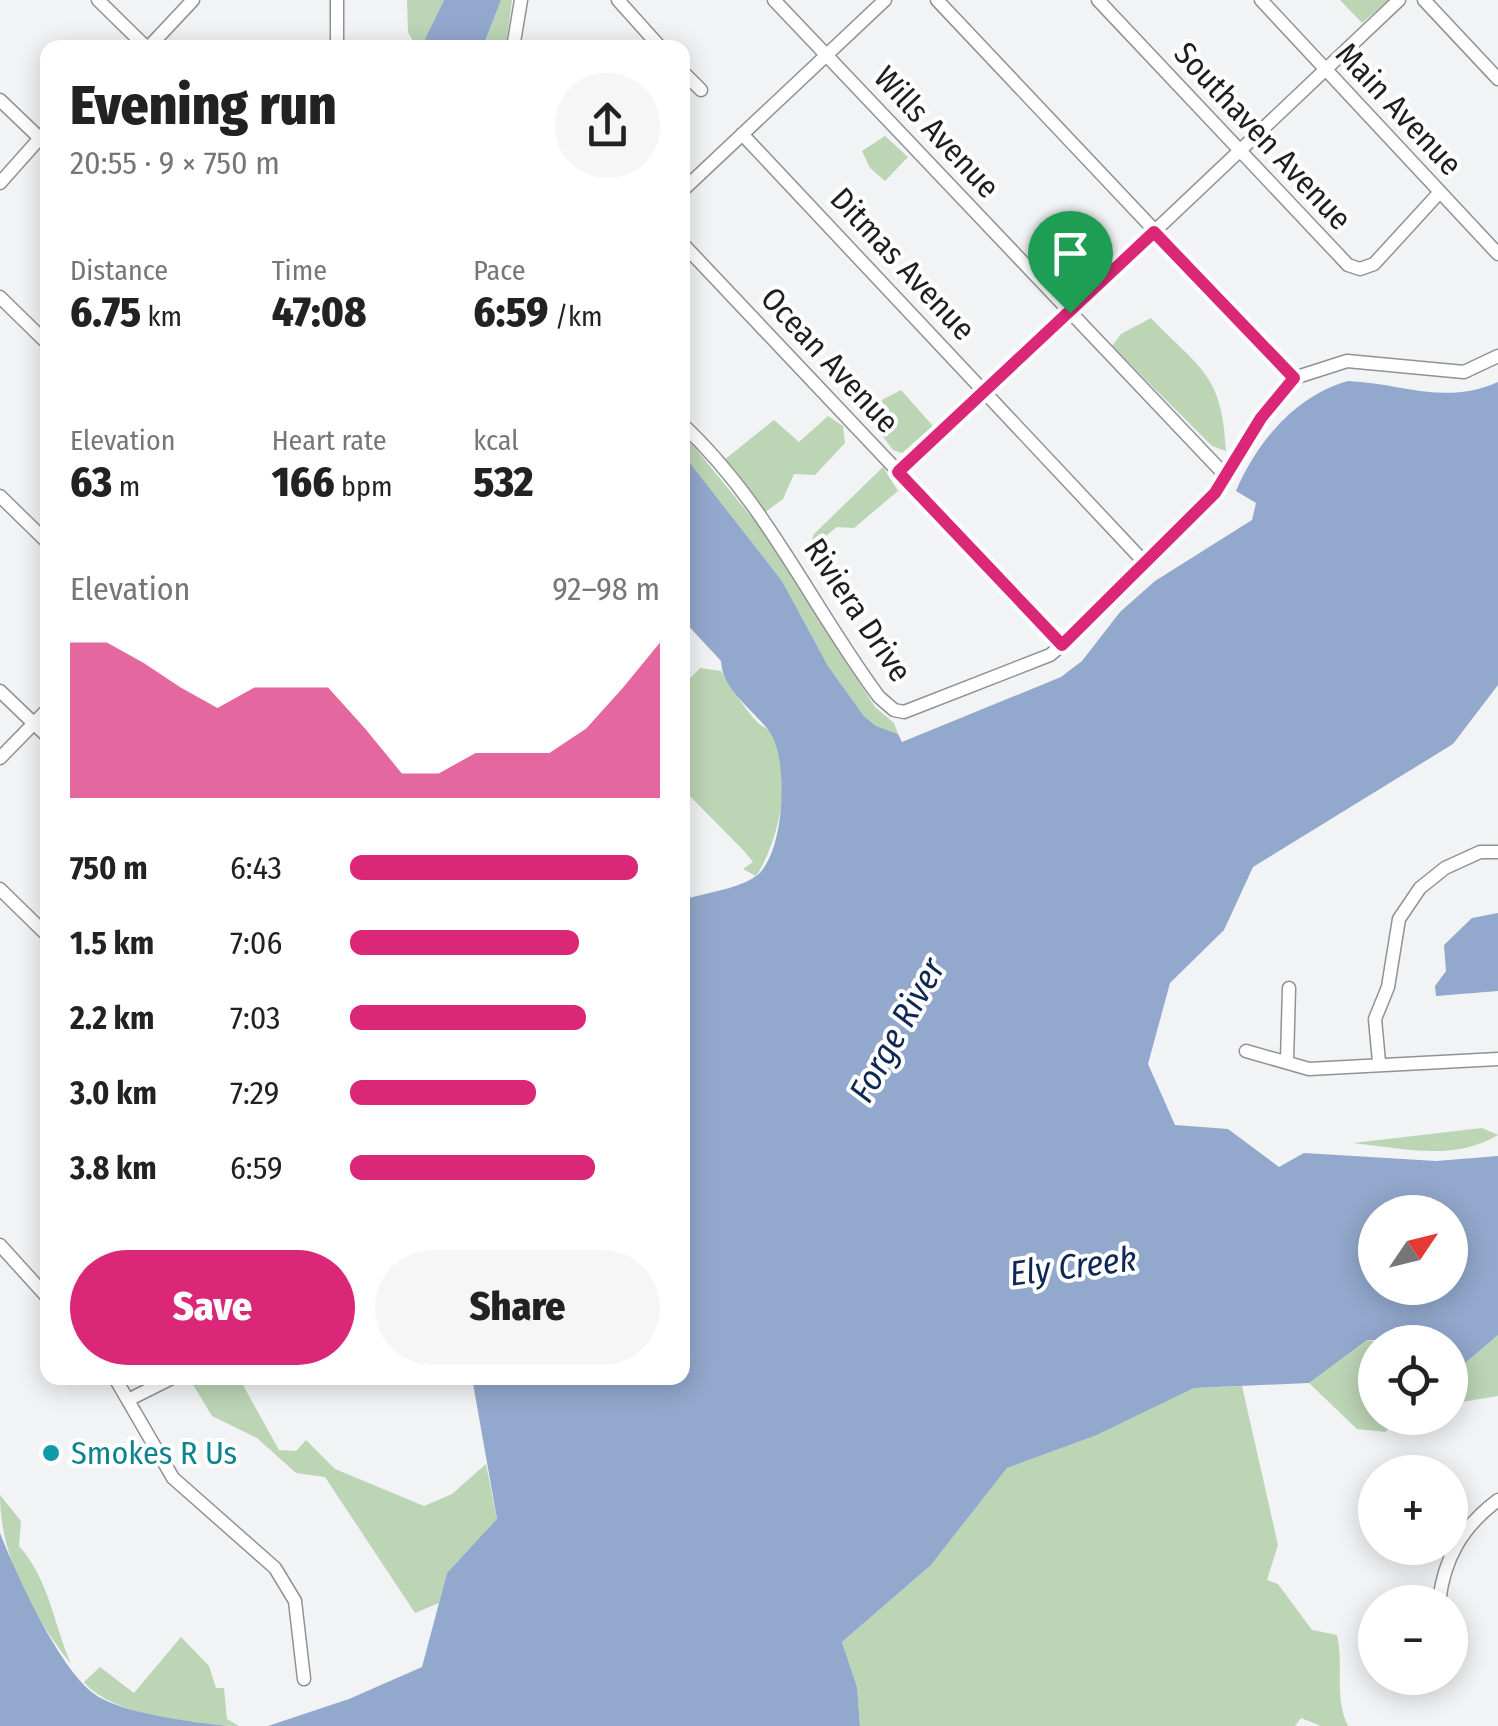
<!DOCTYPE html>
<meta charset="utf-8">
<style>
body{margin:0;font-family:"Fira Sans Condensed",sans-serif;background:#f6f6f6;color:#222;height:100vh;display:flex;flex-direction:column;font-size:38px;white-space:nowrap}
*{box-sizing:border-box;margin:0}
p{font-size:32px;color:#767676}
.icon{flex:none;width:55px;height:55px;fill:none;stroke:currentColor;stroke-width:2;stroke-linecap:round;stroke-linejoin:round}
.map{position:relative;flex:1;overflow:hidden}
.side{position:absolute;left:40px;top:40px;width:650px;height:1345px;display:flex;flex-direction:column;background:#fff;border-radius:20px;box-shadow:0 5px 25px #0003}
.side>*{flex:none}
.needle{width:65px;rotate:55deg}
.buttons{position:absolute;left:1358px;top:1195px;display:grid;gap:20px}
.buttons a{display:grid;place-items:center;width:110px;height:110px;border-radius:50%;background:#fff;box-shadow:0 5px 25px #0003;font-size:50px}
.pin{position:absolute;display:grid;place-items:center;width:85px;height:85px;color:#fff;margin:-102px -42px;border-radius:50% 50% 50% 0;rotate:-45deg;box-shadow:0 0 10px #0007}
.pin .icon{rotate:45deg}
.round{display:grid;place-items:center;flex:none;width:105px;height:105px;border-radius:52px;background:#f6f6f6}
.overview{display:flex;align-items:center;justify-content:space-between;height:170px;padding:0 30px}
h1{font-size:55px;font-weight:800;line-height:75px}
.figures{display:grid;grid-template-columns:repeat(3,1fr);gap:15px;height:170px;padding:10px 30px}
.figures div{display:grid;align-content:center}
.figures b{font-size:42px;font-weight:800}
.figures small{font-size:28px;font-weight:400}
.figures p{font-size:28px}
.chart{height:280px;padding:20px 30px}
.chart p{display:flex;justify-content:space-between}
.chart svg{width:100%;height:180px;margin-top:10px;fill:#db2777;opacity:.7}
.action{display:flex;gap:20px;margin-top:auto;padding:20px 30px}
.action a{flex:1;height:115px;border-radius:60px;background:#db2777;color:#fff;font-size:40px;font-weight:800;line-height:115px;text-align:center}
.action a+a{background:#f6f6f6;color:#222}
ul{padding:0 30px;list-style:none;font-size:32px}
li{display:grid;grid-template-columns:160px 120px 1fr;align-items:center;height:75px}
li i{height:25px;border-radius:12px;background:#db2777}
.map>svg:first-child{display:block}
.green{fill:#bcd5b5}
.water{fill:#92a8cc;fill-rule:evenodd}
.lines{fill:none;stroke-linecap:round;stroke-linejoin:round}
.street-casing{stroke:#919295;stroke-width:15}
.street{stroke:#fff;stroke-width:12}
.route-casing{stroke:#fff;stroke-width:20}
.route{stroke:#db2777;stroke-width:12}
.culture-dot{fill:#0f9aa8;stroke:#fff;stroke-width:4}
.labels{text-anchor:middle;stroke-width:8;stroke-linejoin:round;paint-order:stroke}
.street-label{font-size:32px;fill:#1e1e1f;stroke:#fff}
.culture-label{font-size:32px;fill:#0d838f;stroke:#fff;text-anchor:start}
.water-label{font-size:35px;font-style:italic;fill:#0e2755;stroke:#fff}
</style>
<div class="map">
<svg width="1498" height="1726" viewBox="0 0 1498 1726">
<rect width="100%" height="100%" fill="#f1f3f5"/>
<path class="green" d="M407,0H444L421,47H416L408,32Z
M501,0H512L506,47L483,48Z
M1340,0H1389L1362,23Z
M885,136L908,157L885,181L870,168L862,151Z
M1151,318C1202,371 1222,374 1226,451L1212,446L1112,346L1121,334Z
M901,390L933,426L902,453L893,450L863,410Z
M828,416L843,426L845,443L815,475L794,474L783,499L764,513L724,460L774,420L799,442Z
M682,432L762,530L875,707L894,723L898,734L876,726L864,716L828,666L782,581L683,454Z
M883,467L898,491L854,528L837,527L808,550L814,534Z
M700,668L721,671C732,687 743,708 758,723C761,726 767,728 770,732C797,766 778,844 756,876L743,869L753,862L745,852L683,789L682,687Z
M1482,1128L1498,1135C1453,1162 1402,1148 1353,1143Z
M1498,1335V1396L1450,1404V1361L1464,1364Z
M1367,1340L1377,1342L1375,1418H1399L1385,1432L1357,1429L1309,1383Z
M189,1378H239L279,1450L296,1451L306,1440L335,1469L424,1506L452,1494L486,1464L497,1520L447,1573L439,1603L415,1613L325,1477L296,1473L257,1438L212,1416Z
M1242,1386L1278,1545L1267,1580L1278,1584L1312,1630L1337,1635C1344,1665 1334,1699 1348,1726H1321L1301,1718L1295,1726H860L857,1687L842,1642L931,1565L1007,1468L1097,1435L1194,1388Z
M0,1495L21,1521L19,1546C49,1579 54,1625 71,1664C33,1616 0,1557 0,1495Z
M181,1637L209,1666L216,1688H224L227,1719L239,1726C198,1726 109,1714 84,1682L100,1667L134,1693Z"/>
<path class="water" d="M444,0H501L483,47H421Z
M1348,381C1401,383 1445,406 1498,382V685L1453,744L1253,867L1224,930L1170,983L1148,1064L1175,1125L1228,1129L1279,1167L1304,1153L1436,1161L1498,1156V1335L1464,1364L1450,1361V1342L1367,1340L1309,1383L1194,1388L1097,1435L1007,1468L931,1565L842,1642L857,1687L860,1726H268L349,1699L422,1667L447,1573L497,1519L472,1378H682L683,900C703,893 739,889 756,876C785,855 788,764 772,736C758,712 722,692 721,661L683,620V454L782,581L828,666L864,716L876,726L898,734L902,742L1061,677L1082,661L1120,612L1155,581L1252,520L1256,503L1236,491C1257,442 1295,396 1348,381ZM1375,1212H1450V1288H1375Z
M1498,913V991L1436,996L1435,986L1446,971L1444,945L1472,918Z
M0,1533C16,1574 58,1666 93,1693C118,1713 196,1723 228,1726H0Z"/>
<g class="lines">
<defs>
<path id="street" d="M98,0L147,48
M337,0V48
M618,0L661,48
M774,0L1225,475
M937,0L1294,378
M1098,0L1348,265L1360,269L1374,264L1439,193
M1261,0L1498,254
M1424,0L1498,79
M148,48L193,0
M513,48L521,0
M682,71L701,90
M0,100L48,146
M742,134L1146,564
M0,183L48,129
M682,191L885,0
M682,243L1062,645
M0,297L48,344
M682,424C766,502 812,607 879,697L894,710L904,712L1050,655L1062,645L1215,493L1261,418L1294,378L1347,361L1464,372L1498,356
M899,473L1399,0
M0,496L48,543
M0,691L48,737
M0,758L48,709
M0,889L48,936
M1246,1051L1309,1069L1498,1059
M1287,1061L1289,988
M1379,1062L1375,1019L1388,987L1399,919L1420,888L1445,868L1480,852H1498
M0,1245L48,1298
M115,1378L173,1478L275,1568L295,1601L304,1679
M130,1399L172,1378
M1439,1602C1444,1558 1462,1527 1498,1500"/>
</defs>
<use href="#street" class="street-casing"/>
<use href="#street" class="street"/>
</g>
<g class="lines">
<defs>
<path id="route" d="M1154,232L1294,378L1261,418L1215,493L1062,645L898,472Z"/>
</defs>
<use href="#route" class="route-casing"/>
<use href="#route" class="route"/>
</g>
<circle class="culture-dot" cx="51" cy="1453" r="10"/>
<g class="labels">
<g class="street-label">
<text transform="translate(1399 109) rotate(47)" y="11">Main Avenue</text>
<text transform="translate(937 132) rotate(47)" y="11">Wills Avenue</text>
<text transform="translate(1263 136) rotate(47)" y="11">Southaven Avenue</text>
<text transform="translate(903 264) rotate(47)" y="11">Ditmas Avenue</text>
<text transform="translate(830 360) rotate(47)" y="11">Ocean Avenue</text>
<text transform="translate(858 610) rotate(56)" y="11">Riviera Drive</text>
</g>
<g class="culture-label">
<text x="71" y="1464">Smokes R Us</text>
</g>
<g class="water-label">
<text transform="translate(897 1030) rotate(-61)" y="12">Forge River</text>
<text transform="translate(1073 1266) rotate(-7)" y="12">Ely Creek</text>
</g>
</g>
</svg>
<div class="buttons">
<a><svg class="needle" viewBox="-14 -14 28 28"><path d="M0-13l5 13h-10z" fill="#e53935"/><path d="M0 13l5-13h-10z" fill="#767676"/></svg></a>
<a><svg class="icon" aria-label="locate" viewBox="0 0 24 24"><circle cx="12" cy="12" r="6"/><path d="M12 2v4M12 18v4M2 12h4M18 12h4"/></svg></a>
<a>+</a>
<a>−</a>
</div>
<div class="pin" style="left:1070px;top:313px;background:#1e9e55"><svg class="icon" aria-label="arrive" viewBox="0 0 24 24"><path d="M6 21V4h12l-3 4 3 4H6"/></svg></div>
<section class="side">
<div class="overview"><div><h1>Evening run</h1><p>20:55 · 9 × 750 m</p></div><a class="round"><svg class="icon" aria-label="share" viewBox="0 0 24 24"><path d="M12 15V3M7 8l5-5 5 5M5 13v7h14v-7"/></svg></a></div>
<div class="figures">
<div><p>Distance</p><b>6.75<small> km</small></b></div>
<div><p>Time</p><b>47:08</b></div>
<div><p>Pace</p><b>6:59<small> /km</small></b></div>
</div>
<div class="figures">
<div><p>Elevation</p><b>63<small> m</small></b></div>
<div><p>Heart rate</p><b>166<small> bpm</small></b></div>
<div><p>kcal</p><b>532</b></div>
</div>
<div class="chart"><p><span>Elevation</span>92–98 m</p>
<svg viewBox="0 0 160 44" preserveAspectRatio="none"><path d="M0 44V6L10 6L20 11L30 17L40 22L50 17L60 17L70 17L80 27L90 38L100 38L110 33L120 33L130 33L140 27L150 17L160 6V44z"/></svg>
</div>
<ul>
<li><b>750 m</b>6:43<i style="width:93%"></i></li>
<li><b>1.5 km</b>7:06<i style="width:74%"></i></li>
<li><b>2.2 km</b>7:03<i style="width:76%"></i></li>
<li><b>3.0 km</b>7:29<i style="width:60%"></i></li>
<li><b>3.8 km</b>6:59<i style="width:79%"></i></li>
</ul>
<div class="action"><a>Save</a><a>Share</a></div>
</section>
</div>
